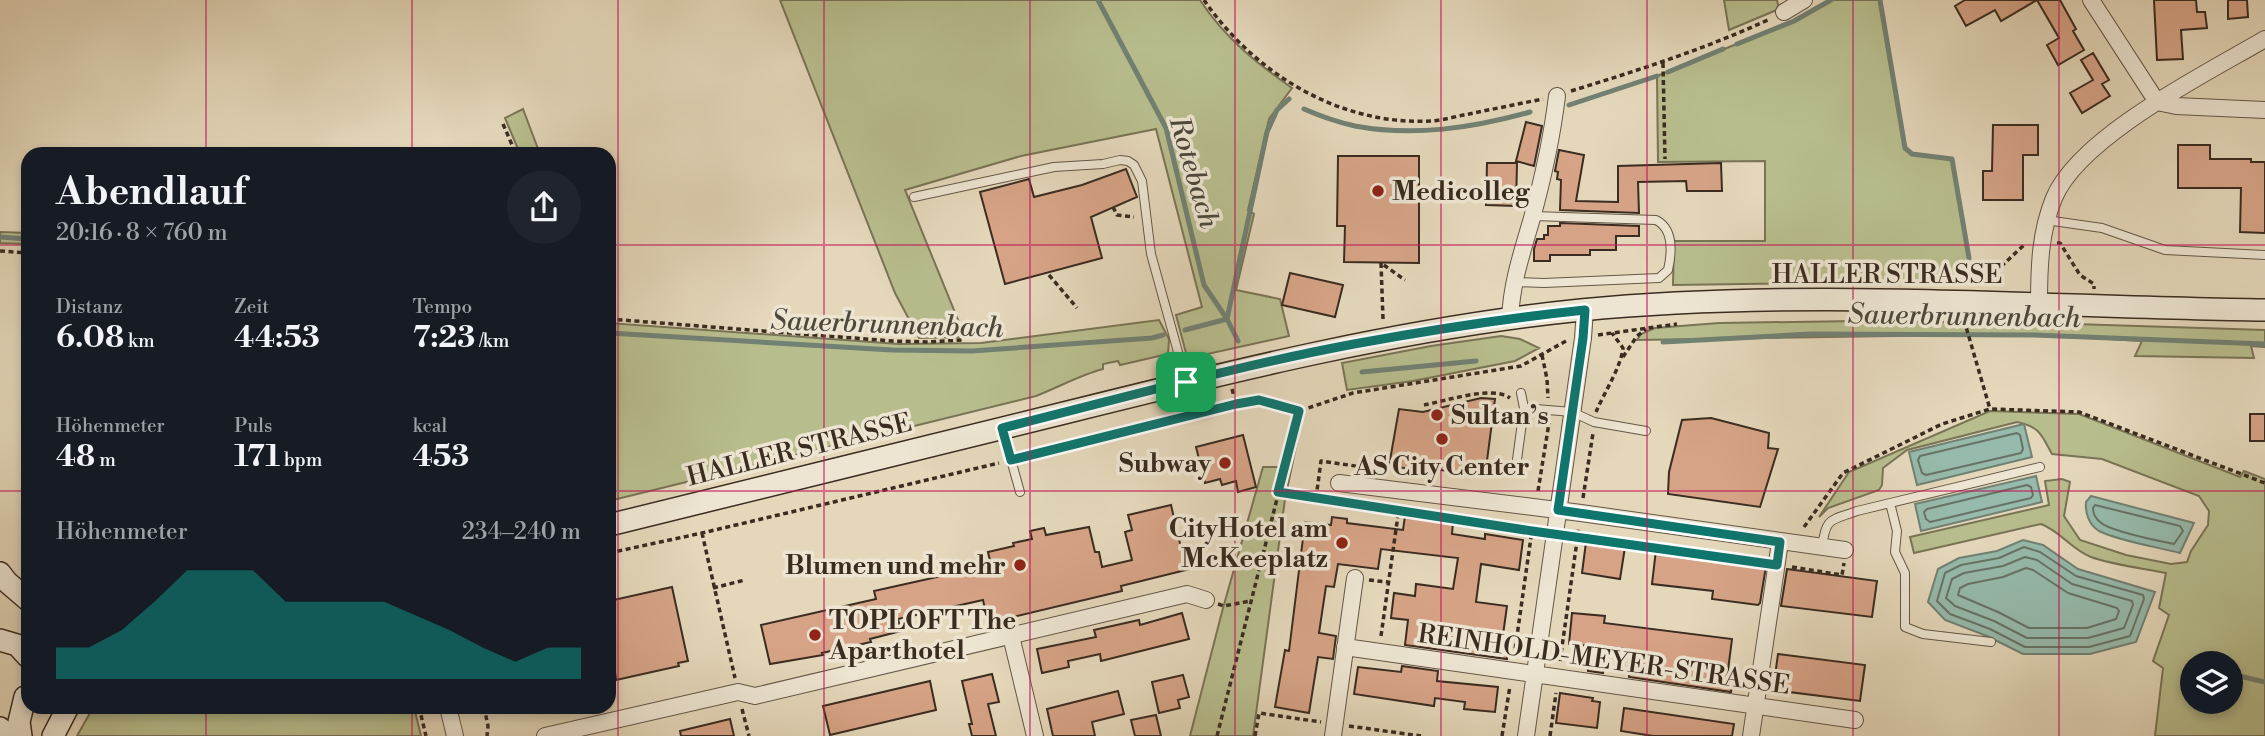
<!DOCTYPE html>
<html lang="de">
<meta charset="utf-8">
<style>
body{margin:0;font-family:"Libre Bodoni",serif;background:#20242c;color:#f1f3f6;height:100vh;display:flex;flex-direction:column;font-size:26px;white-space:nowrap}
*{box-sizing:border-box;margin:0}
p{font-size:23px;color:#9ea1a6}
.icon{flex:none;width:38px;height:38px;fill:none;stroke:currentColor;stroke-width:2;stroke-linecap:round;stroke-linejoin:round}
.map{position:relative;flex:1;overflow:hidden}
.panel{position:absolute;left:21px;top:147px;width:595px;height:567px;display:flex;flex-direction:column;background:#171b24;border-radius:21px;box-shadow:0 4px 10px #0003}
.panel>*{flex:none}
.controls{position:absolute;left:2180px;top:651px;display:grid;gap:14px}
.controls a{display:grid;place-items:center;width:63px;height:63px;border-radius:50%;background:#171b24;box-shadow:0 4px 10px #0003;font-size:35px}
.pin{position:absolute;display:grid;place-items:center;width:60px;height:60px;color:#fff;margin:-30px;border-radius:14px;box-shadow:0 4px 10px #0006}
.round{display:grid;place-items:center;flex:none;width:74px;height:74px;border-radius:37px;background:#20242c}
.headline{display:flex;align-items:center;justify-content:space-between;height:119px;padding:0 35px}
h1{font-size:38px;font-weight:700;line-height:52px}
.stats{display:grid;grid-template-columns:repeat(3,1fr);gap:10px;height:119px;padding:7px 35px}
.stats div{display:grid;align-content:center}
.stats b{font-size:30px;font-weight:700}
.stats small{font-size:19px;font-weight:400}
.stats p{font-size:19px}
.chart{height:196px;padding:14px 35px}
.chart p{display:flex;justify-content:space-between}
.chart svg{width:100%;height:126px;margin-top:7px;fill:#0f766e;opacity:.7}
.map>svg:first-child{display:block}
.green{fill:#b8bd8d;stroke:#797456;stroke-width:2;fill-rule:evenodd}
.water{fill:#96baab;stroke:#718173;stroke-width:2}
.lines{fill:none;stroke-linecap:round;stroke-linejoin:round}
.shore{stroke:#687366;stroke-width:2}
.stream{stroke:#718173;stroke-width:5}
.building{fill:#d6a386;stroke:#3a2c20;stroke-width:2}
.service-casing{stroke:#645746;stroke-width:10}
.minor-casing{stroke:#645746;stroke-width:18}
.secondary-casing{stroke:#3a2c20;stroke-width:24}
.path{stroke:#3a2c20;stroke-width:3.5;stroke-dasharray:5 3.5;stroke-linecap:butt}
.service{stroke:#ede5d2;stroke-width:8}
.minor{stroke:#ede5d2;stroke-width:16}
.secondary{stroke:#ede5d2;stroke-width:21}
.route-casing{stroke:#fff;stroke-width:14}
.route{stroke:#0f766e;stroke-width:9}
.grid{fill:none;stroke:#c2185b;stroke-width:2;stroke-opacity:0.55}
.poi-dot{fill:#8f2418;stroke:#ede5d2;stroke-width:2.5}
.labels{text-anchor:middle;stroke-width:7;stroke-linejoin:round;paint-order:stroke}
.poi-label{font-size:26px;font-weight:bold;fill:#3a2c20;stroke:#ede5d2;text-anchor:start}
.street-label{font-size:26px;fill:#3a2c20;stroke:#ede5d2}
.water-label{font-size:28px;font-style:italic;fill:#4c483c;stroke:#ede5d2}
</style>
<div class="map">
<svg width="2265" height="736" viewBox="0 0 2265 736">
<rect width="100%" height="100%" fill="#e4d7ba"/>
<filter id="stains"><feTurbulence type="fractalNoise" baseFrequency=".00286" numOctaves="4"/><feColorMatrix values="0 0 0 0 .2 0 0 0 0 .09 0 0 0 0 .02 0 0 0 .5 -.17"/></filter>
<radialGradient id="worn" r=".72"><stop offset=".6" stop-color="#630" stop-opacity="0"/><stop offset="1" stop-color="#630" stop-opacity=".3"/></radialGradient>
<path class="green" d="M780,0H1200C1224,37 1256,63 1292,88L1269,119L1248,210L1254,214L1236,290L1280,299L1289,336L1194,357L1186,353L1176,315L1202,307L1156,129L1021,156L905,190L965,337L919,338L895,293Z
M1724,0H1777L1779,9L1729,30Z
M1831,0H1880L1905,148L1913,154L1952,159L1972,281L1673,285L1674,241H1765V161L1658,162L1657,76L1794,21Z
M523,109L540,154H520L505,118Z
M0,232L28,233V244L0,243Z
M1159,320L1169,339L1168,354L1120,365L1118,361L1103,364V369C1080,375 1059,387 1036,396L609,501V323L899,344L981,343Z
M1858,321L2042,323L2265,330V347L2251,346L2254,358L2135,356L2142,341L2024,334L1637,340L1641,334L1655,328L1719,323Z
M1501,336L1520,339L1539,348L1515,361L1413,381L1347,390L1342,363L1431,346Z
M1990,411L2079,414L2240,477L2244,471L2265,479V736H2155L2163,668L2153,661L2169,615L2159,608L2166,573C2142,568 2113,565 2091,557C2071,549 2060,531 2041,524L1914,553L1910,537L2049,505L2045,481L2062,479L2070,482L2064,516L2080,540L2126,555L2171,564L2187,562L2191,551L2208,525L2209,511L2199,496L2102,459L2052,454C2041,434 2040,427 2017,422L1907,450L1883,468L1882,485L1879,490L1828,508L1819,517L1849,472ZM2193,663H2231V702H2193Z
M1288,434L1298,437L1285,499L1253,736H1190L1223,608L1263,467H1280Z
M98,707H414L421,736H77L90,713Z"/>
<path class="water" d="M2024,424L2032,457L1917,485L1909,452Z
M2036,476L2042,502L1921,531L1915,504Z
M2091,496L2194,523L2180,553C2157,547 2119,541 2099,531C2089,525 2085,513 2086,502Z
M2023,540L2043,545L2078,569L2155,592L2136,642L2090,654H2023L1987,636L1945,620L1928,602L1938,569L1959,558L1997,551Z"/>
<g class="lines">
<path class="shore" d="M2017,433L2020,435L2023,449L2021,453L1926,475L1922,473L1918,460L1920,456Z
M2027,485L2031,487L2033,495L2031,498L1930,522L1926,519L1924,512L1927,509Z
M2095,505L2180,526L2183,531L2174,544C2159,541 2109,531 2100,522C2095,518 2093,513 2093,508Z
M2024,547L2040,552L2076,576L2143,595L2144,599L2130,636L2089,647H2025L1990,629L1950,614L1937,601L1945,573L1961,565L1999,558Z
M2025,557L2037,560L2072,584L2132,601L2133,605L2124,628L2088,638H2027L1994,621L1955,606L1946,598L1952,579L1964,573L2003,566Z
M2026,568L2033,570L2068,593L2117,608L2119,611L2116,619L2087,628H2029L1998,612L1958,595L1960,588L1968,584L2003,577Z"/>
<path class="stream" d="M1098,0L1166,128L1204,285L1227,319L1238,341
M1880,0L1905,148L1912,154L1952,159L1969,258
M1737,44L1794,21L1831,0
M1668,72L1723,49
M1569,105L1657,76
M1304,109C1320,116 1337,122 1355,126C1414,137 1472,128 1530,112
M0,237L28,239
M1227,319L1267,132L1277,110L1289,99
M1185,330L1227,319
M609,333L892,350L972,351L1152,338L1163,335
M1663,342L1811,334L2034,335L2265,344
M1362,372L1476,361
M2231,674L2265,682"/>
</g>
<path class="building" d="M1965,0H2037L2001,21L1995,10L1966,26L1955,6Z
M2037,0H2060L2076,29L2073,31L2084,50L2058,65L2047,45L2059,38Z
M2154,0H2196L2197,12H2205L2207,28L2181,30L2183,59L2157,60Z
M2228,0H2247L2248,17L2228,19Z
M2093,53L2109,80L2102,84L2110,96L2082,113L2070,93L2093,80L2081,60Z
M1526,122L1542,126L1534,166L1516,161Z
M1993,125H2038V155H2023V200H1983V171H1992Z
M2178,145H2210V159H2251V162H2265V233L2240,232L2241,188H2178Z
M1559,150L1584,155L1576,201L1618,202V166L1721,163L1722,191H1687L1686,181L1638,182L1639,213L1560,210L1561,180L1557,179L1558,172L1555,171Z
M1338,156H1419V263L1344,262L1345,226H1337Z
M1487,163H1517L1516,206L1486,205Z
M1126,169L1137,197L1091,217L1102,258L1005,284L980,192L1029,179L1034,197L1082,185Z
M1560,223L1639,226V236H1616V250H1590V255H1550V261H1534V249L1537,239H1544V235H1548V226H1560Z
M1290,273L1343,285L1335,317L1282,305Z
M1481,398L1495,399L1485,476L1419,467L1418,470L1389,466L1399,409L1423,412Z
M2250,414H2265V441H2250Z
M1711,418L1769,433L1768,448L1778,449L1760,507L1668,494L1669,472L1682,420Z
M1243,435L1256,487L1238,492L1236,481L1222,485L1220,479L1205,483L1196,447Z
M1171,505L1182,552L1190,551L1194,568L1121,586L1122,591L988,623L983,600L898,619L901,631L870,639L871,642L822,653L823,655L770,664L761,625L876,599L874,591L991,565L988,552L1014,546L1013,543L1032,539L1030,531L1044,528L1046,535L1089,527L1095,552H1099L1102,567L1132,560L1125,532L1132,530L1128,515Z
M1405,516L1453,522L1452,534L1485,539V534L1523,540L1519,570L1481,564L1476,602L1507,606L1502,642L1509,643L1507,659L1405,645L1408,620L1391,618L1394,593L1415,596L1416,584L1453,589L1458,558L1381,549L1378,569L1338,564L1334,587L1326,586L1319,633L1336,636L1333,659L1318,657L1309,713L1275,707L1285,650L1289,651L1305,522L1331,525L1332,517L1347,519V523L1403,530Z
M1586,542L1625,547L1620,579L1582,573Z
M1656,550L1764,565L1766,566L1760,603L1758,605L1712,599L1713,591L1652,584Z
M1787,569L1877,581L1872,617L1781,606Z
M672,587L688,661L678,663L679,666L616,680L615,672L609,674V601Z
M1182,613L1189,639L1101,661L1100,654L1068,661L1069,667L1042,673L1037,649L1096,637L1094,630L1139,620L1140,625Z
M1572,613L1605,616L1604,623L1732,639L1727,678L1733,679L1731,692L1629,677L1632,650L1605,646L1603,673L1588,671L1590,646L1569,644Z
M1778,654L1865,665L1860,701L1773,690Z
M1402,666L1438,671L1437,681L1498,687L1495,712L1464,709L1465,702L1435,698L1434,706L1354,694L1358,667L1401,672Z
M992,674L999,702L988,704L996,736H972L969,724H972L962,681Z
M1183,675L1189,697L1178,700L1180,708L1159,713L1152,682Z
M930,681L936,710L830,735L823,706Z
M1118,691L1124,714L1092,722L1095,736H1053L1047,709Z
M1560,693L1593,698L1592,701L1600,702L1597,728L1556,723Z
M1624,708L1734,724L1732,736H1653L1621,731Z
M1156,715L1161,736H1135L1131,720Z
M730,719L734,736H681L680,731Z"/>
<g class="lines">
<defs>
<path id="service" d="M914,197L1054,167L1103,164L1120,160L1128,161L1134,165L1142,181L1151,254L1186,381
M2046,220L2102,228L2165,250L2265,255
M1514,282L1544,283L1659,278L1668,270C1672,252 1674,229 1656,220L1533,216
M1521,393L1524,408
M1003,431L1020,492
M1516,467L1524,408L1572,412L1594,422L1646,431
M1890,503L1897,531L1895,552L1905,573V627L1923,634L1991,642
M1822,547C1826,517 1830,521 1857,511L2040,467"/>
<path id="minor" d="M2091,0L2157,102
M1784,12L1804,0
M2157,102L2176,106L2265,110
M2039,304C2039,267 2040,232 2054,198C2080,136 2207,73 2265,39
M1510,318C1512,281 1522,253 1532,218C1543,178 1552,137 1557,96
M1339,483L1581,513L1845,550
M1011,636L1035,736
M1345,647L1855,720
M448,707L455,736
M545,736L738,692L755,696L1187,594L1206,600
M1333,736L1355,578
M1526,736L1583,338L1585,310
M1751,736L1780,542"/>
<path id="secondary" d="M609,525C759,488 910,451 1060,414C1232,371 1404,328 1581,310C1808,288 2038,307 2265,310
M0,573L7,582L28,600
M0,640L17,645L28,657
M0,728L3,736
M21,736L19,722L25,697
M53,736L68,707"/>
</defs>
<use href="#service" class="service-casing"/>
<use href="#minor" class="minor-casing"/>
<use href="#secondary" class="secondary-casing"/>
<path class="path" d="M1204,0C1255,74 1340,126 1432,121C1444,120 1457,116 1469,114C1493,109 1518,104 1543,99
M1663,63L1665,159
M1571,91C1639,70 1705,49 1770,19
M503,124L516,154
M1113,207L1117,215L1134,217
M2057,243H2060L2080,275L2094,284V289
M0,251L28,253
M1049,275L1077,308
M1981,282L1991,276L2025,244
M609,319L892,341L929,342L962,340
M1383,319L1381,263L1405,280
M1964,320L1990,409
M1598,335L1677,324
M1542,355L1547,379L1548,398
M1623,357L1637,336L1646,329
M1232,389L1236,404
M1424,405C1446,401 1492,385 1510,398
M1596,412C1604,393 1621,367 1623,348L1612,333
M1020,458L1236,404L1259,400L1299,411L1353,393L1521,366L1566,341
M1538,491L1549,423
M1278,492L1337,501
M1316,498L1321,461L1397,472
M1583,498L1593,433
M1366,505L1541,533
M1804,527L1843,473L1942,424L1990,409L2079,412L2265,483
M702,533L735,678
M1570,537L1763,563
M609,553L702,533L999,463
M1792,567L1842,575L1844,563
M1369,580L1388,582
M713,588L745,580
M1218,604L1224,606L1250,601
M1381,636L1399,508
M1514,657L1533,523
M1560,661L1579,527
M419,707L426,736
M484,707L488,726L487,736
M742,709L749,736
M1349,726L1421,736
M1217,736L1299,412
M1255,736L1259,713L1321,722
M1502,736L1510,686
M1550,736L1556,693"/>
<use href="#service" class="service"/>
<use href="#minor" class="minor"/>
<use href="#secondary" class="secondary"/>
</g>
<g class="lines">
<defs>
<path id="route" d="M1585,310L1583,338L1558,510L1780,542L1777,565L1532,531L1278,492L1299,411L1259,400L1236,404L1011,460L1002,428C1119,399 1236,366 1354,344C1430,330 1508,318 1585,310Z"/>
</defs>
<use href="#route" class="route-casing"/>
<use href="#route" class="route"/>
</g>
<path class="grid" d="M206,0V154M412,0V154M618,0V736M824,0V736M1030,0V736M1235,0V736M1441,0V736M1647,0V736M1853,0V736M2059,0V736M0,245H28M609,245H2265M0,491H28M609,491H2265M206,707V736M412,707V736"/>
<g class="poi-dot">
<circle cx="1378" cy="191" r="7"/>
<circle cx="1437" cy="415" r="7"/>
<circle cx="1442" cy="439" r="7"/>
<circle cx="1225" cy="463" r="7"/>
<circle cx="1342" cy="543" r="7"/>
<circle cx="1020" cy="565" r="7"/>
<circle cx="815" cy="635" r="7"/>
</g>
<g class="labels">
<g class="poi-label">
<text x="1392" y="200">Medicolleg</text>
<text x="1451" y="424">Sultan’s</text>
<text x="1211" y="472" text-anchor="end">Subway</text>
<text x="1442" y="475" text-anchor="middle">AS City Center</text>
<text x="1328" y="537" text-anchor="end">CityHotel am<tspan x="1328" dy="30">McKeeplatz</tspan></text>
<text x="1006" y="574" text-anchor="end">Blumen und mehr</text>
<text x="829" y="629">TOPLOFT The<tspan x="829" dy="30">Aparthotel</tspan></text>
</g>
<g class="street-label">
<text x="1887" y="283">HALLER STRASSE</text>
<text transform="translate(799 449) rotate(-14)" y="9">HALLER STRASSE</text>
<text transform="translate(1604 659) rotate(8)" y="9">REINHOLD-MEYER-STRASSE</text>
</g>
<g class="water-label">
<text transform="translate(1195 172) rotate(74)" y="10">Rotebach</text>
<text transform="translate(1964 315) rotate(1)" y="10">Sauerbrunnenbach</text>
<text transform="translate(887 323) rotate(2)" y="10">Sauerbrunnenbach</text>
</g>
</g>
<rect width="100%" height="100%" filter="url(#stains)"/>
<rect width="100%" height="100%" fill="url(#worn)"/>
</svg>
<div class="controls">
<a><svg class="icon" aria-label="layers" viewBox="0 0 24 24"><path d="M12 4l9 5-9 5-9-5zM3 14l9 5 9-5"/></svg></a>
</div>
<div class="pin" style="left:1186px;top:382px;background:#1e9e55"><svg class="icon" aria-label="arrive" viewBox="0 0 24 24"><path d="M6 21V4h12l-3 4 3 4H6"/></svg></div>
<section class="panel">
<div class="headline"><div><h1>Abendlauf</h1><p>20:16 · 8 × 760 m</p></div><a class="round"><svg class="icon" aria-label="share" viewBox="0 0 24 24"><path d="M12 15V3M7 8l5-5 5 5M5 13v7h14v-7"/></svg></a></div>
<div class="stats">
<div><p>Distanz</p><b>6.08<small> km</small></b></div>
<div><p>Zeit</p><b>44:53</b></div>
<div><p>Tempo</p><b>7:23<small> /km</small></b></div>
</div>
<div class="stats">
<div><p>Höhenmeter</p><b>48<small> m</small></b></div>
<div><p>Puls</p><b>171<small> bpm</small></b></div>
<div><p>kcal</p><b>453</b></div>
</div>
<div class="chart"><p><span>Höhenmeter</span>234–240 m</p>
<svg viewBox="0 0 160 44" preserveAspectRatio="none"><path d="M0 44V33L10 33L20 27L30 17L40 6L50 6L60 6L70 17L80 17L90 17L100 17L110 22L120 27L130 33L140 38L150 33L160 33V44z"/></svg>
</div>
</section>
</div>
